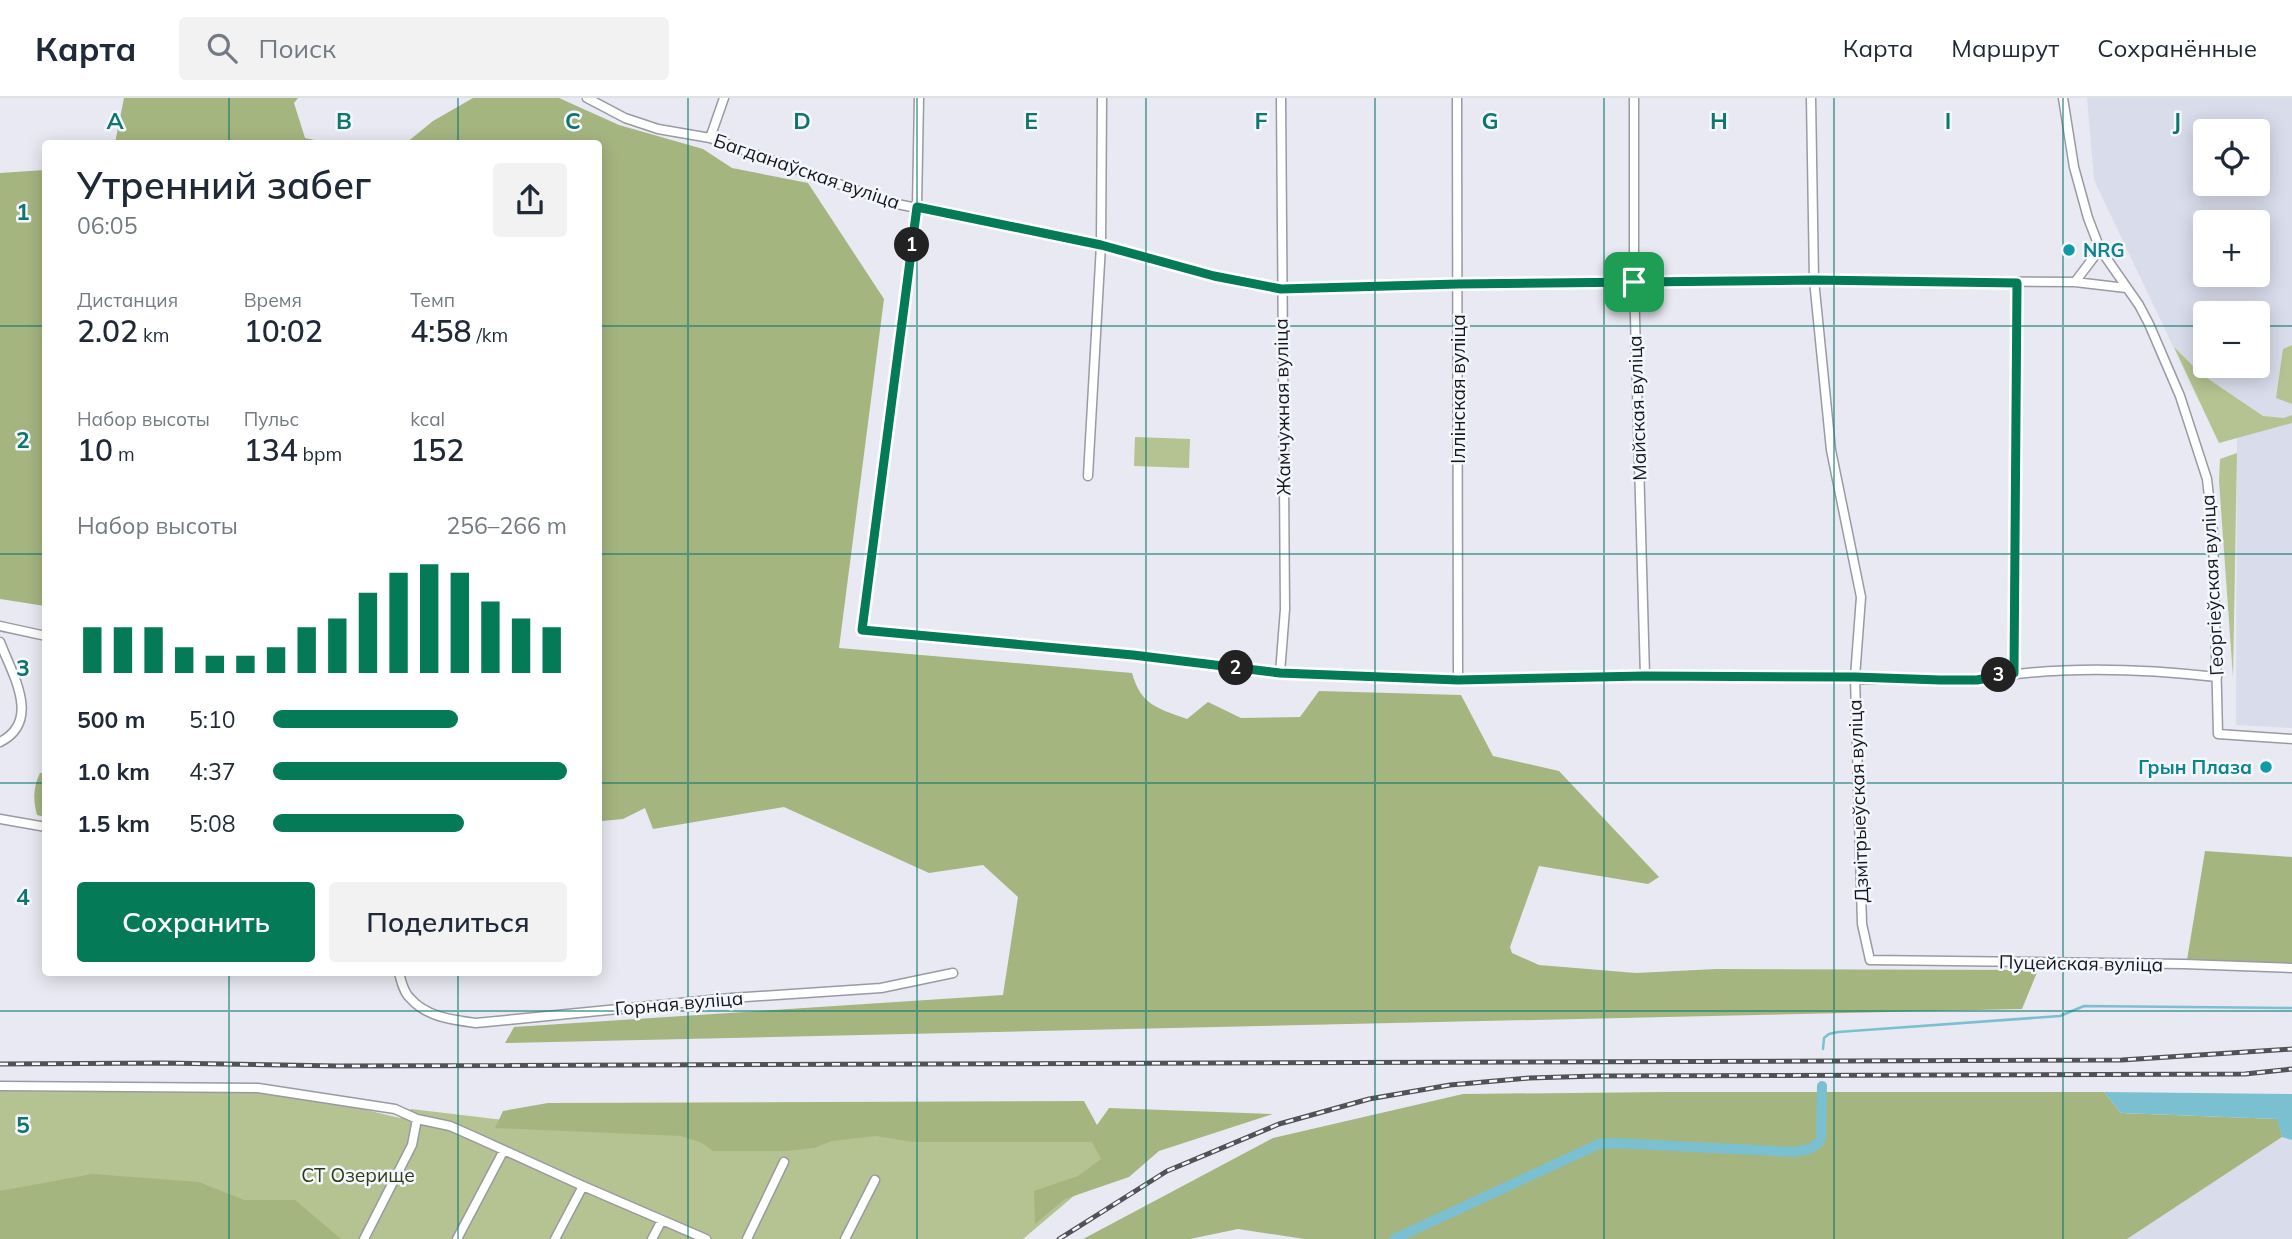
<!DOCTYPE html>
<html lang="ru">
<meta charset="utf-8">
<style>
body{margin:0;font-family:Mulish,sans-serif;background:#f2f2f3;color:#1f2937;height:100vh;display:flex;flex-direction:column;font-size:26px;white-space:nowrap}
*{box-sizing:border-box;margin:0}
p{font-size:23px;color:#747a83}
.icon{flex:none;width:38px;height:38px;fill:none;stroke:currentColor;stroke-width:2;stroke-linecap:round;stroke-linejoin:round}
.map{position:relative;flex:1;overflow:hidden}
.panel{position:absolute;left:42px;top:42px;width:560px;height:836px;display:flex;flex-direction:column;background:#fff;border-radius:7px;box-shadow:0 4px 18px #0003}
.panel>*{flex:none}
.controls{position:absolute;left:2193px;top:21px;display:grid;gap:14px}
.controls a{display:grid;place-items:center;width:77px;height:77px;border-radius:7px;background:#fff;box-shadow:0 4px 18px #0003;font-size:35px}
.pin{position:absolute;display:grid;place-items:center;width:60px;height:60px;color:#fff;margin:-30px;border-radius:14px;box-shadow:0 4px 10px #0006}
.km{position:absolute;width:35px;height:35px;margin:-18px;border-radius:50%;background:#222;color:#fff;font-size:19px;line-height:35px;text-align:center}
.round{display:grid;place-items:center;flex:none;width:74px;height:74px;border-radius:7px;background:#f2f2f3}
.head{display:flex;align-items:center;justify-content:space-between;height:119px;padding:0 35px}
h1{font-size:38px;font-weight:600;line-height:52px}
.metrics{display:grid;grid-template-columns:repeat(3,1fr);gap:10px;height:119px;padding:7px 35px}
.metrics div{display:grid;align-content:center}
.metrics b{font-size:30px;font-weight:600}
.metrics small{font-size:19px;font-weight:400}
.metrics p{font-size:19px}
.chart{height:196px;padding:14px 35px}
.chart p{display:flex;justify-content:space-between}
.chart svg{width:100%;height:126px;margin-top:7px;stroke:#047a56;stroke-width:6}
.cta{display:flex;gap:14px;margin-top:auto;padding:14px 35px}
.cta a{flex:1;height:80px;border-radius:7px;background:#047a56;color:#fff;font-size:28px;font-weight:600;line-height:80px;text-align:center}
.cta a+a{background:#f2f2f3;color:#1f2937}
ul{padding:0 35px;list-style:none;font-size:23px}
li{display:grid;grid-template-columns:112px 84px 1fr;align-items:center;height:52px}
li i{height:18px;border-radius:9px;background:#047a56}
header{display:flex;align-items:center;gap:42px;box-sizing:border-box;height:98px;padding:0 35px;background:#fff;border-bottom:2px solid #e0e1e3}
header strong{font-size:33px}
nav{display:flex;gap:38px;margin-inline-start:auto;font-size:24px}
.search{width:490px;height:63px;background:#f2f2f3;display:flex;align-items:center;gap:18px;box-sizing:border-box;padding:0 24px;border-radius:7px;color:#747a83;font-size:26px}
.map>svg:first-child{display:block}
.built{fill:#d9dceb;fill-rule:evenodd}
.green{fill:#b4c391}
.forest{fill:#a5b580}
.water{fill:#7bc0d1}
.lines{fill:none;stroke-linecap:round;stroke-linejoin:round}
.stream{stroke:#7bc0d1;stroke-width:2.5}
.canal{stroke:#7bc0d1;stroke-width:10}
.street-casing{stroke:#999aa2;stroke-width:11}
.street{stroke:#fff;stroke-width:8}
.rail-casing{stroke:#515256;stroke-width:5}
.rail{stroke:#f5f7ff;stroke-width:2.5;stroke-dasharray:8;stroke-linecap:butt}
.route-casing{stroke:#fff;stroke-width:14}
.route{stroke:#047a56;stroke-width:9}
.grid{fill:none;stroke:#0f766e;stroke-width:2;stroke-opacity:0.55}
.culture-dot{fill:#0f9aa8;stroke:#f5f7ff;stroke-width:2.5}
.labels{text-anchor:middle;stroke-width:5;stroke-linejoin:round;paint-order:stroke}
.street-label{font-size:19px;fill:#17171a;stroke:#f5f7ff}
.culture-label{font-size:19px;font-weight:bold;fill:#0d838f;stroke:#f5f7ff;text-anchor:start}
.park-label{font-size:19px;fill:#2f3a12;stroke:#f5f7ff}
.grid-label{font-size:23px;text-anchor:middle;font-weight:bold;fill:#0f766e;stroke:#f5f7ff;stroke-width:5;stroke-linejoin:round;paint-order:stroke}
</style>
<header>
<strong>Карта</strong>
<div class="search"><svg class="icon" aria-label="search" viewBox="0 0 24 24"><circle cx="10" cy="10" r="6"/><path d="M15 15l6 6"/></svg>Поиск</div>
<nav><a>Карта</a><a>Маршрут</a><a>Сохранённые</a></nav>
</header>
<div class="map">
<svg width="2292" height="1141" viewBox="0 0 2292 1141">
<rect width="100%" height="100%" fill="#e8e9f2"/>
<path class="built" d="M2087,0H2292V630L2236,627L2237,340L2219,345L2094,82ZM2205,33H2258V86H2205ZM2205,124H2258V177H2205ZM2205,215H2258V268H2205Z
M2282,1039L2292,1042V1141H2127Z"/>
<path class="green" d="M2292,247V306L2276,300L2283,251Z
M2174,249L2201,276L2263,318L2284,320L2292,317V325L2219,345Z
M1135,339L1190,341L1189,370L1134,368Z
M2237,355L2233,579L2219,383L2220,361Z
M0,993L257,995L345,1007L400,1020L411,1011L546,1027L1102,1039L1114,1064L1023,1141H333L0,1098Z"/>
<path class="forest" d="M124,0H298L294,5L305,40L329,45H115Z
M473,0H559L619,27L703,51L732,70L808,85L884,201L839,550L1132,575C1141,607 1157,610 1187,621L1208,604L1241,620L1300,619L1319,593L1461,597L1493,658L1559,673L1659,779L1648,786L1539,768L1510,849L1512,855L1539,867L1636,875L1716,871L2038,872L2022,911L505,945L514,929L1003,897L1018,799L983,767L929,775L784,709L653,731L645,710L623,721L602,723L598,718V46L406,45L433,23Z
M45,72H46L45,508L0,501V75Z
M40,675H45V719L37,717C33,702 33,689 40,675Z
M2205,753L2292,759V865L2187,862Z
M1664,994H2104L2121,1015L2278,1021L2282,1039L2127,1141H1304L1238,1131L1190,1141H1083L1273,1040L1463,996Z
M1084,1003L1097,1027L1109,1010L1273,1016L1159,1053L1129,1079L1065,1101L1035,1126L1034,1093L1078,1078L1101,1061L1092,1044H913L876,1038L832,1043L814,1050L787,1053H713L702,1045L681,1038L495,1030L503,1013L548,1005Z
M92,1076L199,1084L244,1102H295L341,1141H0V1093Z"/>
<path class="water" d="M2104,994L2292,996V1042L2282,1039L2277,1021L2121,1015Z"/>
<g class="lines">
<path class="stream" d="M1823,951L1824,940L1829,936L1838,934L2060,918L2084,908L2292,910"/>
<path class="canal" d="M1394,1141L1599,1046L1615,1045L1794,1054C1805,1052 1815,1051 1821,1041L1822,988"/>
<defs>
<path id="street" d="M587,0L625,20L658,31L710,40L892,105L1101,147L1214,178L1247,186L1281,191L1459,186L1814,182L2075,184L2126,190
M919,0L917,109L862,532L1133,557L1280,575L1458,582L1645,578L1977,582C2055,567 2138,570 2217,579
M1457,0L1458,582
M1634,0V184L1645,578
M1811,0L1814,182L1831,352L1861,499L1855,579L1862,826L1870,862L2184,866L2292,870
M2063,0L2074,69L2088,120L2100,151L2139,207L2149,226L2180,298L2207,381L2213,434L2218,636L2292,641
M710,40L724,0
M2075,184L2100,151
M1088,378L1101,147L1102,0
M0,528L46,538
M0,544C12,576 42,623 0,644
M1280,575L1285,511L1281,0
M2014,575L2017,185
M0,721L46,729
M399,875C401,883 404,895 410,900C426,919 453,922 476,925L731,900L881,890L953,875
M0,988L258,990L395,1011L417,1021L450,1028L475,1039L583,1088L706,1141
M364,1141L412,1047L417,1021
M457,1141L504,1052
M555,1141L583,1088
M652,1141L662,1122
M747,1141L784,1064
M845,1141L875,1082"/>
</defs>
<use href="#street" class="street-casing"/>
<use href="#street" class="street"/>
<defs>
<path id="rail" d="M0,966L163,965L338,968L2122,962L2292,951
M1059,1141L1167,1073L1279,1026L1369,1001L1450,987L1529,980L1597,978L2245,976L2292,971"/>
</defs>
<use href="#rail" class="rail-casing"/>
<use href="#rail" class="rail"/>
</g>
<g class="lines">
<defs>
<path id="route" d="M917,109L1101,147L1214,178L1281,191L1458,186L1814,182L2017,185L2014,575L1977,582H1940L1855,579L1645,578L1458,582L1280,575L1133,557L862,532Z"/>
</defs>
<use href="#route" class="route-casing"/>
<use href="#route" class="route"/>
</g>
<path class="grid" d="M229,0V46M458,0V46M688,0V1141M917,0V1141M1146,0V1141M1375,0V1141M1604,0V1141M1834,0V1141M2063,0V1141M0,228H46M598,228H2205M2258,228H2292M0,456H46M598,456H2292M0,685H46M598,685H2292M229,875V1141M458,875V1141M0,913H2292"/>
<g class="culture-dot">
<circle cx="2069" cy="152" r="7"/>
<circle cx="2266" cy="669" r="7"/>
</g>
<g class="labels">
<g class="street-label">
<text transform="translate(807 73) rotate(19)" y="7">Багданаўская вуліца</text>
<text transform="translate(1458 291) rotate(-90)" y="7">Іллінская вуліца</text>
<text transform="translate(1282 309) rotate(-91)" y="7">Жамчужная вуліца</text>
<text transform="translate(1637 310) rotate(-92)" y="7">Майская вуліца</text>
<text transform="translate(2212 487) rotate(-93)" y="7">Георгіеўская вуліца</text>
<text transform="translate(1858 703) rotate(-92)" y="7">Дзмітрыеўская вуліца</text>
<text transform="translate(2081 865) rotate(1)" y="7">Пуцейская вуліца</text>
<text transform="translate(679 905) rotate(-5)" y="7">Горная вуліца</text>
</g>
<g class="culture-label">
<text x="2083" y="159">NRG</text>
<text x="2252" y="676" text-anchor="end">Грын Плаза</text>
</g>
<g class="park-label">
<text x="358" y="1084">СТ Озерище</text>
</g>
</g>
<g class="grid-label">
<text x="115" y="31">A</text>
<text x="344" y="31">B</text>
<text x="573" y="31">C</text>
<text x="802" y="31">D</text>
<text x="1031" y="31">E</text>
<text x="1261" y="31">F</text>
<text x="1490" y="31">G</text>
<text x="1719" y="31">H</text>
<text x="1948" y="31">I</text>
<text x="2177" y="31">J</text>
<text x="23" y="122">1</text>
<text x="23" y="350">2</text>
<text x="23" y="578">3</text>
<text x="23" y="807">4</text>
<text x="23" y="1035">5</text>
</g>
</svg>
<div class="controls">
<a><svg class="icon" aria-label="locate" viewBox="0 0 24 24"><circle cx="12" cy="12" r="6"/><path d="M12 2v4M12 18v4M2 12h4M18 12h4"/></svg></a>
<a>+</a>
<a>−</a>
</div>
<div class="pin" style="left:1634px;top:184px;background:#1e9e55"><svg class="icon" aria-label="arrive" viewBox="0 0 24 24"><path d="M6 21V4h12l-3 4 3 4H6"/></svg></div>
<b class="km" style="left:912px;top:147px">1</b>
<b class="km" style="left:1236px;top:570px">2</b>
<b class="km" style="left:1999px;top:577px">3</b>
<section class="panel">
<div class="head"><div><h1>Утренний забег</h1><p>06:05</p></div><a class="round"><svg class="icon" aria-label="share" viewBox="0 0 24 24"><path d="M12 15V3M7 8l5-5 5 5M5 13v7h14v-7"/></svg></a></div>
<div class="metrics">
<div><p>Дистанция</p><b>2.02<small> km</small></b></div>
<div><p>Время</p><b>10:02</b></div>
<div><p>Темп</p><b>4:58<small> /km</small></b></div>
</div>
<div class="metrics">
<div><p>Набор высоты</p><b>10<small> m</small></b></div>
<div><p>Пульс</p><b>134<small> bpm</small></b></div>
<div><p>kcal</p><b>152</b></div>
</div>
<div class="chart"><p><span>Набор высоты</span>256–266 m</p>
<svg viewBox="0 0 160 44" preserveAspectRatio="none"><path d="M5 44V28M15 44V28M25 44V28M35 44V35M45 44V38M55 44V38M65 44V35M75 44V28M85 44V25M95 44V16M105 44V9M115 44V6M125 44V9M135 44V19M145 44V25M155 44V28"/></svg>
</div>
<ul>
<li><b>500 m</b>5:10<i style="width:63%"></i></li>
<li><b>1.0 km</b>4:37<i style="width:100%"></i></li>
<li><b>1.5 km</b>5:08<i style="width:65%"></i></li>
</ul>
<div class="cta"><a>Сохранить</a><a>Поделиться</a></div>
</section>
</div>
